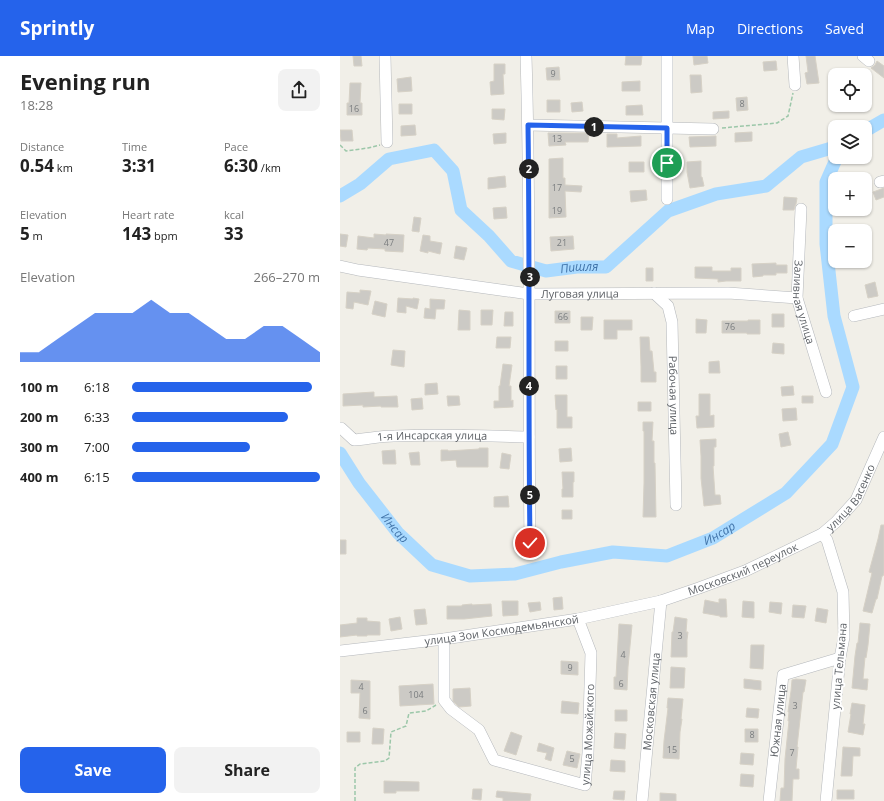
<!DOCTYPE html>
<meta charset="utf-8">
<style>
body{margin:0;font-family:"Open Sans",sans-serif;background:#f2f2f2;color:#222;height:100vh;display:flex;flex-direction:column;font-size:15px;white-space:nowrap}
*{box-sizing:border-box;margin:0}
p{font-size:13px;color:#767676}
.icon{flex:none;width:22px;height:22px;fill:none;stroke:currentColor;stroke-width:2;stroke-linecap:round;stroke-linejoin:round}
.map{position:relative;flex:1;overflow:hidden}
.sheet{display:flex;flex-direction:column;background:#fff;width:340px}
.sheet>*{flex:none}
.fabs{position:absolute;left:488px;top:12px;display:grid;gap:8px}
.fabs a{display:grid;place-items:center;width:44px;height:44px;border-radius:8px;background:#fff;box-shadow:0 1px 3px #0004;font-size:20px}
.pin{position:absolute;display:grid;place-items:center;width:34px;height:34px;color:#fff;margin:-17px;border:2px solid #fff;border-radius:50%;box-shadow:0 1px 4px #0007}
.km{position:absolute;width:20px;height:20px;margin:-10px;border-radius:50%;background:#222;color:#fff;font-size:11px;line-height:20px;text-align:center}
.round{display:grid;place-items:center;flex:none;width:42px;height:42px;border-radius:8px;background:#f2f2f2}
.headline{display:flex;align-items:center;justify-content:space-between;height:68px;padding:0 20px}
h1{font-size:22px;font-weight:700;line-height:30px}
.stats{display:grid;grid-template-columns:repeat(3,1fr);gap:6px;height:68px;padding:4px 20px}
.stats div{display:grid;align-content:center}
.stats b{font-size:17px;font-weight:700}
.stats small{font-size:11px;font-weight:400}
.stats p{font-size:11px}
.chart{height:112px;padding:8px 20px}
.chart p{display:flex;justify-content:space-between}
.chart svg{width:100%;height:72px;margin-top:4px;fill:#2563eb;opacity:.7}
.button{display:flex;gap:8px;margin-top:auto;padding:8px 20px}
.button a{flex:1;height:46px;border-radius:8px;background:#2563eb;color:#fff;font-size:16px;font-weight:700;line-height:46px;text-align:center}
.button a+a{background:#f2f2f2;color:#222}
ul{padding:0 20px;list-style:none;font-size:13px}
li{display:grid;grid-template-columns:64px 48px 1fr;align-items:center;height:30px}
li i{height:10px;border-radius:5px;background:#2563eb}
header{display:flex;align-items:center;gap:24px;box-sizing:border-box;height:56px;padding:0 20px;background:#2563eb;color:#fff}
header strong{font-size:19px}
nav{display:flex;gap:22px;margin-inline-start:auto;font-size:14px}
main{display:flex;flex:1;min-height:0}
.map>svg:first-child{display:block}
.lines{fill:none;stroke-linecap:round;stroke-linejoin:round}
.river{stroke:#aadaff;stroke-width:13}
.building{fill:#cccac5;stroke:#d6d1c6}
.minor-casing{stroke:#b5b8bc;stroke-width:12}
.path{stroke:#9cc7a9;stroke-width:1.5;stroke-dasharray:4 2;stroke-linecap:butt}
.minor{stroke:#fff;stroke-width:11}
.route-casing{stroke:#fff;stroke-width:8}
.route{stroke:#2563eb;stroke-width:5}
.labels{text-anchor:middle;stroke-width:4;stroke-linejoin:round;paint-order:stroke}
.number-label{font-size:9px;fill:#7a7d7f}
.street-label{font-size:11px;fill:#5f6368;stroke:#fff}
.water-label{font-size:12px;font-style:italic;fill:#4174aa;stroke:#fff}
</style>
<header>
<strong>Sprintly</strong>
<nav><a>Map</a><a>Directions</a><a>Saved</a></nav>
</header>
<main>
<section class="sheet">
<div class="headline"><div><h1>Evening run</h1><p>18:28</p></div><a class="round"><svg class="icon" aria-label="share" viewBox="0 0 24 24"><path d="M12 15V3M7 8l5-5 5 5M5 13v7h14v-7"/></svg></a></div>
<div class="stats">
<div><p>Distance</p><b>0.54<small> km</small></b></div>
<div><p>Time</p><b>3:31</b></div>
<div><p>Pace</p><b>6:30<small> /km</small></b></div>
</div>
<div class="stats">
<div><p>Elevation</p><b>5<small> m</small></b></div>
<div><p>Heart rate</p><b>143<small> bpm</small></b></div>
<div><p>kcal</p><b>33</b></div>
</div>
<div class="chart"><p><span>Elevation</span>266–270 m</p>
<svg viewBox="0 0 160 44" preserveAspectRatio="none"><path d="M0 44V38L10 38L20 30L30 22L40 14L50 14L60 14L70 6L80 14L90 14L100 22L110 30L120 30L130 22L140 22L150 30L160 38V44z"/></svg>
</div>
<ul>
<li><b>100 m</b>6:18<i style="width:96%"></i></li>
<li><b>200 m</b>6:33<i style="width:83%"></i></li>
<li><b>300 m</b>7:00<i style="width:63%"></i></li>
<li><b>400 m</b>6:15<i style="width:100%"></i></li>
</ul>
<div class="button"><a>Save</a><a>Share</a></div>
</section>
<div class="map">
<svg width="544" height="745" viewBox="0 0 544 745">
<rect width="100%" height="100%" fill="#f1efe8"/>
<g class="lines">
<g class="river">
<path d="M525,75L544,64"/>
<path id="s1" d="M0,140L20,128L49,103L94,94L113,115L121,154L149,180L171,205L206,215L237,211H266L328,155L376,138L426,130L461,101L495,91"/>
<path id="s2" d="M0,397L19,427L58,477L92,509L130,520L175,518L221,506L273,496L327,500L373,482L446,437L492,388L513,331L494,260L486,188V126L497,101"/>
</g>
</g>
<path class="building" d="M13,0H21L22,10H14Z
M286,0H302L301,9H285Z
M353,0H367L368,7L354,9Z
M466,0H475L479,27L467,28L465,17L468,16Z
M436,5L437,14L424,15L423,6Z
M537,5L544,10V22L531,12L535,9Z
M154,8H165V18H163L164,38L151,39L150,26L154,25Z
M219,11L220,24H207L206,12Z
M350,19H361L362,36L351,37Z
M71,21L72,35L58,36L57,23Z
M300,25V35H282V26Z
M10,27H21L20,47H22V59H7V47H9Z
M407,41L408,54L397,55L396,42Z
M207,44H220V56H207Z
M242,46L243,55L232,56L231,47Z
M59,48H72V58H59Z
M302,49L303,59H286V50Z
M152,53H165L164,64L152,63Z
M389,55V62L373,63V56Z
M75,69L76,79L61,80V70Z
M0,74H12L13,85H1Z
M412,76V85L395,86V77Z
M166,77V87L154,88L153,78Z
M208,77H249L248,86H225L226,89L209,90Z
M267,78H277V82L301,80V90L267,91Z
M376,80V90L350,91L349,81Z
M223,102V122H225V129L242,130L241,136L225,135L226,161L209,162V103Z
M361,105V121H362L364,130L350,132L347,116V106Z
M289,106H304V116H289Z
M165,120L166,131L148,133V122Z
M544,132V141L536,144L533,136Z
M306,134L307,144L291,146L290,135Z
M444,141L457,142L456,148L455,150L454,154H443Z
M166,151L167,162L154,163L153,152Z
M74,161L81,162L79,176L72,175Z
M0,178L8,179L6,191L0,190Z
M34,178L46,179V178L64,179L63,196L45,195V193L28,192L27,194L17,193L18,180L34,182Z
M83,179L90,180V185L102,187L100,198L88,195V197L80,195Z
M233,180L234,193L211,195L210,181Z
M116,190L127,192L124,204L114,202Z
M436,207V209H447V217H436V219H423V220L413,221L412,208Z
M355,211H372V215H391V212H401V225H386L378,226V223L355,222Z
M306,212H313V225H306Z
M535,226L538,240L528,242L525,229Z
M20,234L31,235L28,249L14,246L13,253L6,252L7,236L20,237Z
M58,242L73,243V242L79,243L77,253L66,250V257L57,256Z
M90,243L105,244L104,253H96L95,263L84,262L85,252L90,253Z
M35,245L47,248L45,261L32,258Z
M119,254L130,255V274H118Z
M141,254H153L152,269H141Z
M215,255H230V267H215Z
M165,256H173V270H164Z
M432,258H444V271H432Z
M241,261H253L252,274H241Z
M356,263L367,264L366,277H356Z
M264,264H292V274H277V283H264Z
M408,264H420V278H407V277H382V265H408Z
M157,281H171L170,292H156Z
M300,281H309L310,295H312L314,316H316V326H301V310Z
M215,285H228V295H215Z
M433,287L444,288V298L432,297Z
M53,294L65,295L64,311L51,309Z
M379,305L380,317H369V306Z
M163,308L172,309L169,330H171V345L173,344V351L154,352V345H159V330H160Z
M216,310H227V323H216Z
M97,327L98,338L85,339V328Z
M453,330L454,339L442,340L441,331Z
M34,336V341L57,340L58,351H41V350L23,351V349L3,350V338Z
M359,338H370V360L374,359V371L357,372L356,360H359Z
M215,339H227V361H232V372H217V353L216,354Z
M107,340H119L120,349L108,350Z
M462,340H473V347H462Z
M82,342L83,353L72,354L71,343Z
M298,346H311V355H298Z
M456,352L457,364L443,365L442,353Z
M303,366H313L312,385H314V407H315L316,461H303L304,427V375H303Z
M448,376L451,389L441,391L439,378Z
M376,383V391H374V410H373L375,439H380L381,448L364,450L361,422V400L360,384Z
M139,392H148V411H117L116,404L101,405V394H108V395L139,393Z
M231,392L232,405L220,406L219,393Z
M55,394L56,408H43L42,395Z
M79,396L80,409H71L69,397Z
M162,397L171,399L169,413L160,412Z
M222,416H234V426H233V441H222V433H223Z
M168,440L169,451H154V441Z
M222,454H232V463H222Z
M541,469H544V517L543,520H542L537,543H536L532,557L523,555L532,517L529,516L538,483Z
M0,484H6V498H0Z
M222,541L223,553L214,554L213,542Z
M379,543H386L387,561H380V560L363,557L365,544L379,547Z
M162,545H178V559L163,560Z
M403,545L414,546V562L402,561Z
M200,546L201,554L190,556L188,547Z
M430,546L442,547L441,558L429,556Z
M132,548V549L151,548L152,560L124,563H107V550H122V549Z
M453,549L466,550L464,562L452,561Z
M477,552L488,554L486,567L475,565Z
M85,553L87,568L76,569L74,554Z
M60,561L62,573L51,575L49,563Z
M335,561L347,563L346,576H348L347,584V601H331L332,576H333Z
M17,562H27V565L40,566V579H27V580H17V579L0,581V569L17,567Z
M520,567L530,568L528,589L526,602L525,601L523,623H528L527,634L512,632L515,600L517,587H518Z
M279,568L292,569L288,611L287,634L274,633V621H276Z
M411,589H424L423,613L410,612Z
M221,605L238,606V619L221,618Z
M331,611L345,612L344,632H330Z
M404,623L421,625V634L404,632Z
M456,623L466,624L464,636H463L457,691H458L456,713H459V723H453L452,745H440L441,732H444L445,703L448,674L449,665H448L449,656H448L451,635L452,624Z
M11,624L30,625V663L19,662L20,637H11Z
M93,628L94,648L60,650L59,630Z
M130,632L131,650L119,651L113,645V633Z
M328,642L343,643L341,663H342L340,676L339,703L323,702L324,685L328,652H327Z
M222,645L239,647L238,658L221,657Z
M512,647L525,649L523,668H525L523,679L508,676L511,658H510Z
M407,652L419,653L418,662L406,661Z
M275,654H287V665H275Z
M33,672L44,673L43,688H32Z
M405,673H418V686H405Z
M7,676H20V686H7Z
M171,676L182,680L176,699L164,695Z
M275,677L286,678L285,693L274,692Z
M199,687L214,692L211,705L205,703L207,697L197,695Z
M503,691L520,692V700H513L512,720H501Z
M227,695L240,698L237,712L223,709Z
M401,697L414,698L413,709L400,708Z
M271,704L285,705V716L270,715Z
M401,718L414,719L413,731L400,730Z
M44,725L79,726V735H56V737H44Z
M133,733H142L141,744L132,743Z
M497,734H514V743H497Z
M157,735L191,738L190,745H163V742L156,741Z
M274,735H285L284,744L273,743Z
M320,737L336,738V745H320Z"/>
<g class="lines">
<defs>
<g id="minor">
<path d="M45,0L47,86"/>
<path d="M186,0C191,162 188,325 190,487"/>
<path d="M327,0V143"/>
<path d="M453,0L455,29"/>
<path d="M523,0L529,5"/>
<path d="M188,69L373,73"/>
<path d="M540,126L544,125"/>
<path id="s3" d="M461,153L457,242L486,336"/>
<path id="s4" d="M0,210L18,214L189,238L388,237L457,242"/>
<path id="s5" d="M314,237L328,250L332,266L336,449"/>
<path d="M514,260L544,253"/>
<path id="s6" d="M1,372L14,384C27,383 40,380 54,380C99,378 144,380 189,381"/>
<path d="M482,478L487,484L503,536L504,581L500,602L486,745"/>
<path id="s7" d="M104,583V644L111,653L139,674L154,704L245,729L248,697L251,597L238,563"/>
<path id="s8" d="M0,595L104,583L238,563L321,545L359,532L405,515L482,478L496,466L516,444L544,381"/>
<path id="s9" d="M302,745L321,545"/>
<path id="s10" d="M429,745L443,619L500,602"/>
</g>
</defs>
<use href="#minor" class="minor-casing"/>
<path class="path" d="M382,72L437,67L448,60L453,37
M0,89L6,95L28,92L40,89
M15,745V712L20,708L45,705L49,702L51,676L66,670L69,657L86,655L96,649"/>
<use href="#minor" class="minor"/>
</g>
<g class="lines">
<defs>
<path id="route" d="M190,487C188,348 190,209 188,69L327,72V107"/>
</defs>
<use href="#route" class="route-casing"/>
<use href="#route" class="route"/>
</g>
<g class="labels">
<g class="number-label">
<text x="213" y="21">9</text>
<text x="402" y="51">8</text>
<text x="14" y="56">16</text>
<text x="217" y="86">13</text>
<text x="217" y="135">17</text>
<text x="217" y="158">19</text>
<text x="49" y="190">47</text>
<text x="222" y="190">21</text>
<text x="223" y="264">66</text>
<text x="390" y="274">76</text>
<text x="340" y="583">3</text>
<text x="283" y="602">4</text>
<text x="230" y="615">9</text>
<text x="281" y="631">6</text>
<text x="21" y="634">4</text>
<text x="76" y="642">104</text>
<text x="455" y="653">3</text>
<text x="25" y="658">6</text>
<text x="412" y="682">8</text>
<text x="332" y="697">15</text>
<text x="452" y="700">7</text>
<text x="232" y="706">5</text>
</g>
<g class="street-label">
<text dy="4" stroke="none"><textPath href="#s4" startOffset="242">Луговая улица</textPath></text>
<text dy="4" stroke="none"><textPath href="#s3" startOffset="94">Заливная улица</textPath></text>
<text dy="4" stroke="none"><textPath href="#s5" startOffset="109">Рабочая улица</textPath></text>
<text dy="4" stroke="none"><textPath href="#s6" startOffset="96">1-я Инсарская улица</textPath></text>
<text dy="4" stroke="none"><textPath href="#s8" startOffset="547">улица Васенко</textPath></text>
<text dy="4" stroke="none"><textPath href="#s8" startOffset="413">Московский переулок</textPath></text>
<text dy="4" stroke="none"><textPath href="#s8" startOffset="163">улица Зои Космодемьянской</textPath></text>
<text transform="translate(499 610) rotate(-85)" y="4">улица Тельмана</text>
<text dy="4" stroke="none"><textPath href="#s9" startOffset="100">Московская улица</textPath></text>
<text dy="4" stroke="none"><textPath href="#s10" startOffset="81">Южная улица</textPath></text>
<text dy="4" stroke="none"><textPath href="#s7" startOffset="286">улица Можайского</textPath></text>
</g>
<g class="water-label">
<text dy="4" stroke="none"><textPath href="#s1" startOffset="317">Пишля</textPath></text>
<text dy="4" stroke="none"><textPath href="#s2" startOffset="93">Инсар</textPath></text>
<text dy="4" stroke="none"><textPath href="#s2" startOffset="442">Инсар</textPath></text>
</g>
</g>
</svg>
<div class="fabs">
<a><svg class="icon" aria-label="locate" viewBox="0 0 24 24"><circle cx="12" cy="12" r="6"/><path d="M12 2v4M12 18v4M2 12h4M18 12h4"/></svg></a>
<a><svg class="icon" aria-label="layers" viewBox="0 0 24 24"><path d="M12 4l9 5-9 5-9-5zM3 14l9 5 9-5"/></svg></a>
<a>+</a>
<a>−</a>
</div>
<div class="pin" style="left:327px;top:107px;background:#1e9e55"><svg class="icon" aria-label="arrive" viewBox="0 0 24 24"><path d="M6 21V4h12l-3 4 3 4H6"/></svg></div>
<div class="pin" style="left:190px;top:487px;background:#d93025"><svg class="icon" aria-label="check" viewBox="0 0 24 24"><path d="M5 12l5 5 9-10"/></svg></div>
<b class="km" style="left:254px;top:71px">1</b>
<b class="km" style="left:189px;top:113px">2</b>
<b class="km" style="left:190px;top:221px">3</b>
<b class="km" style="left:189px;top:330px">4</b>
<b class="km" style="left:190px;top:439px">5</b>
</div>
</main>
